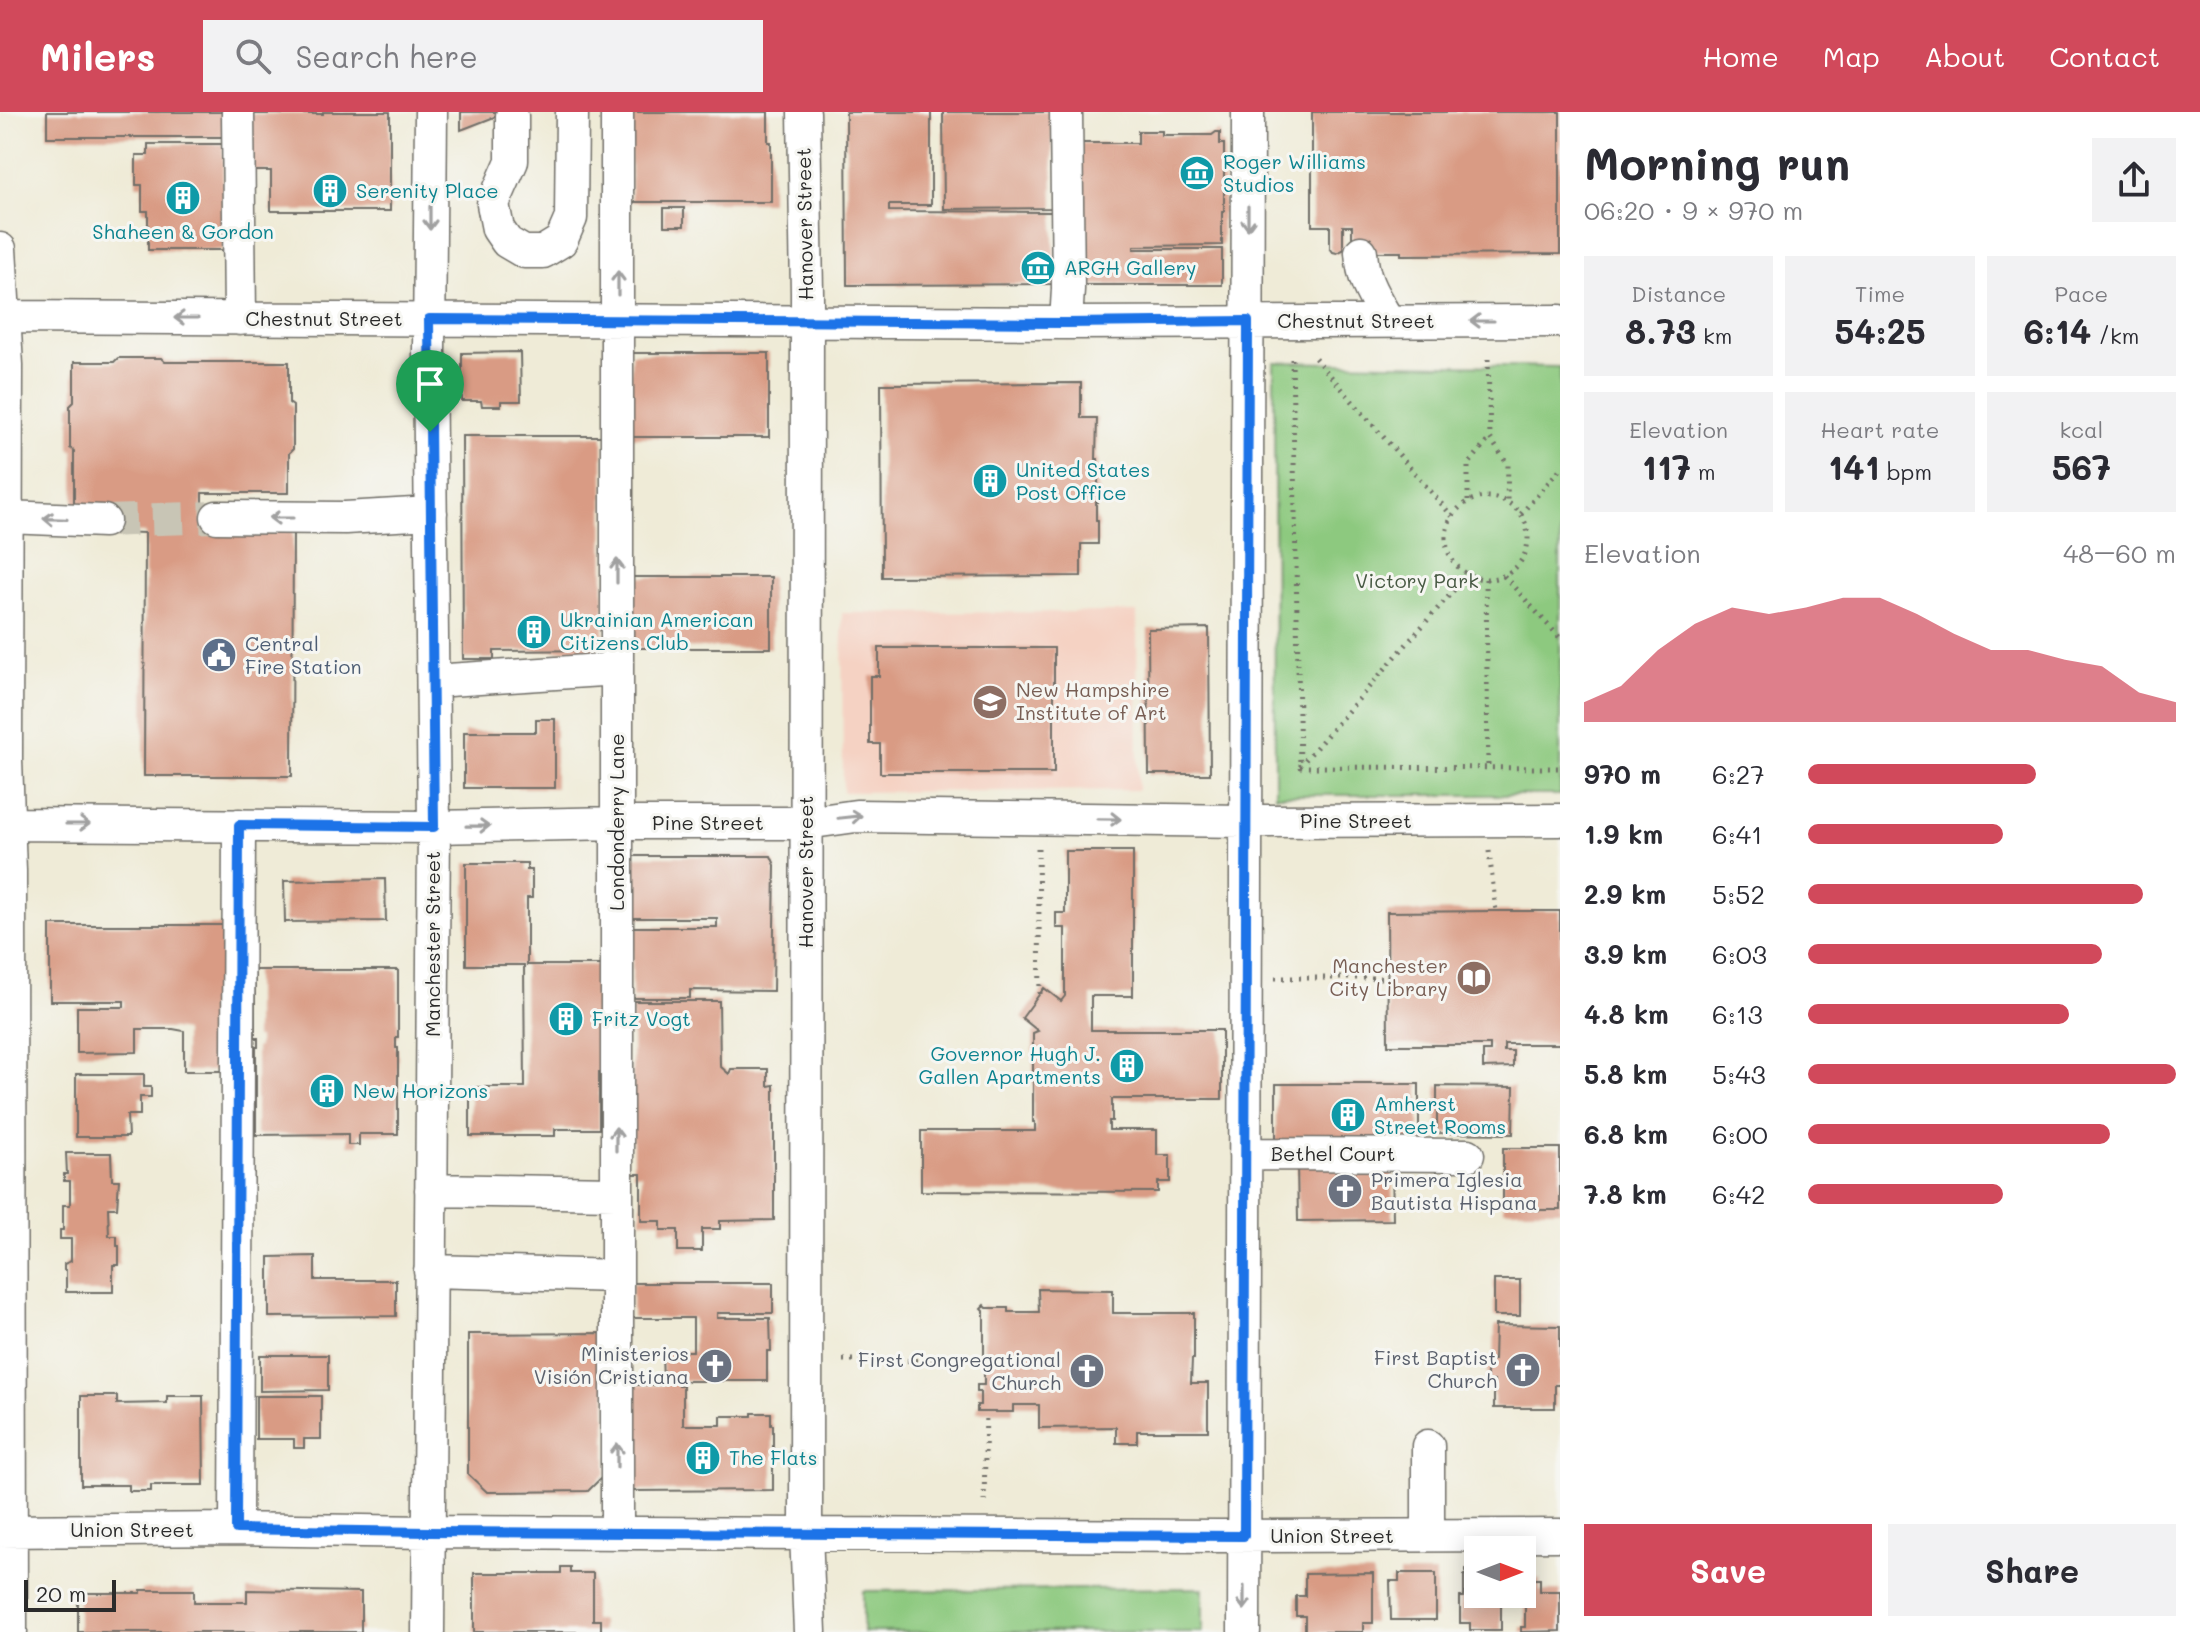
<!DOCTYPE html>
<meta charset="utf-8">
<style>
body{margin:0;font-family:Mali,sans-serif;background:#f2f2f3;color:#2b2b33;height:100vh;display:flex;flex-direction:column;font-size:30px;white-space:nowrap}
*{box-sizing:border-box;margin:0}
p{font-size:26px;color:#7c7c81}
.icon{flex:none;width:44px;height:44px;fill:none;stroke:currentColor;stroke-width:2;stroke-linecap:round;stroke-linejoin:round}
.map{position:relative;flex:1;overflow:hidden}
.sheet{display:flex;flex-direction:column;background:#fff;width:640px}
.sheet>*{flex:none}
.needle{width:52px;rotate:90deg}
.tools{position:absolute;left:1464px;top:1424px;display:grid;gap:16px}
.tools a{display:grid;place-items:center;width:72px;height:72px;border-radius:0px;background:#fff;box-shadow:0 4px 20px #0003;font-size:40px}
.scale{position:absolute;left:24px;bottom:20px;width:92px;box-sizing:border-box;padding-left:8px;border:4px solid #2b2b2b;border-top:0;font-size:22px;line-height:28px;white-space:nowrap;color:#2b2b2b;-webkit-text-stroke:6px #f6f6f2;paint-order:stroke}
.pin{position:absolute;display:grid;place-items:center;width:68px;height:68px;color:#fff;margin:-82px -34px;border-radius:50% 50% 50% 0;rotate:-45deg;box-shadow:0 0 8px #0007}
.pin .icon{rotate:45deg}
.round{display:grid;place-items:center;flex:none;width:84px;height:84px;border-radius:0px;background:#f2f2f3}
.summary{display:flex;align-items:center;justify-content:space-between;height:136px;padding:0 24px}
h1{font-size:44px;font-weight:700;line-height:60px}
.stats{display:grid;grid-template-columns:repeat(3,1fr);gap:12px;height:136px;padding:8px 24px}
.stats div{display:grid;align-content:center;border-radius:0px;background:#f2f2f3;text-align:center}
.stats b{font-size:34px;font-weight:700}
.stats small{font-size:22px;font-weight:400}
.stats p{font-size:22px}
.chart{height:224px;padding:16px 24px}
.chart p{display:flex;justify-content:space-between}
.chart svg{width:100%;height:144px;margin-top:8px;fill:#d1495b;opacity:.7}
.primary-button{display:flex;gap:16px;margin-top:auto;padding:16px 24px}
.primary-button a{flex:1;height:92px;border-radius:0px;background:#d1495b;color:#fff;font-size:32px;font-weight:700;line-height:92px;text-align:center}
.primary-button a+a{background:#f2f2f3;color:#2b2b33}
ul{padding:0 24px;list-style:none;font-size:26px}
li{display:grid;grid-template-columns:128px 96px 1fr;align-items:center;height:60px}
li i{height:20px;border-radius:10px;background:#d1495b}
header{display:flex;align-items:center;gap:48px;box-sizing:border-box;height:112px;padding:0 40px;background:#d1495b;color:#fff}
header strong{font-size:38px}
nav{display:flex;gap:44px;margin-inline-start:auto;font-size:28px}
.search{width:560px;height:72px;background:#f2f2f3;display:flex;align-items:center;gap:20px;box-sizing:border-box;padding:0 28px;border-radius:0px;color:#7c7c81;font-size:30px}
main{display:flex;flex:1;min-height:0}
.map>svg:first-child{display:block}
.built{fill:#f5d2c3}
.green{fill:#8dc97f;stroke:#5c7a55;stroke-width:2}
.building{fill:#d99b84}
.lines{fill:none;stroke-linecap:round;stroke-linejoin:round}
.minor-tunnel{stroke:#c8c5b5;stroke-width:32;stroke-dasharray:32 16;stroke-linecap:butt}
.minor-casing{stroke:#706e67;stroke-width:35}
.path{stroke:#706e67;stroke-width:5;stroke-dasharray:2 6;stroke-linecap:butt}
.minor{stroke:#fff;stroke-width:32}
.oneway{stroke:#a0a0a0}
.route-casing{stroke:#fff;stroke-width:16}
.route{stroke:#1a73e8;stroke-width:10}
.labels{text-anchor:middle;stroke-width:6;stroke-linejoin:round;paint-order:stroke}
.culture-label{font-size:20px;fill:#0d838f;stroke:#f6f6f2;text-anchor:start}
.street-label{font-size:20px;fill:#2b2b2b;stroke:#f6f6f2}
.park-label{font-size:20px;fill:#485a44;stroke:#f6f6f2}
.service-label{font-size:20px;fill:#4e5e75;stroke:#f6f6f2;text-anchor:start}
.education-label{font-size:20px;fill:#785e54;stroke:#f6f6f2;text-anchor:start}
.worship-label{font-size:20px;fill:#5b616d;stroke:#f6f6f2;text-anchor:end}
</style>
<header>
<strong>Milers</strong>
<div class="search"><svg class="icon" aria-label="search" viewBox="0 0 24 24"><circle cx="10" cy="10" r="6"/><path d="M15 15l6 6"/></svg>Search here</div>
<nav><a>Home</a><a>Map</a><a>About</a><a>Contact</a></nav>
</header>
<main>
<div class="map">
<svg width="1560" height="1520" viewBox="0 0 1560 1520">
<rect width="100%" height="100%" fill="#f6f6f2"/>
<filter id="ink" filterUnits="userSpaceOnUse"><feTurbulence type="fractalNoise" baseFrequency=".0125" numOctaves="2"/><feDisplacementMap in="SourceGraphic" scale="16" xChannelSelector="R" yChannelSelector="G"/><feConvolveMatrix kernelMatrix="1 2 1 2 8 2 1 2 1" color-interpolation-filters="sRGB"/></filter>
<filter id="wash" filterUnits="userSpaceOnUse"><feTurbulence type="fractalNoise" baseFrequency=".006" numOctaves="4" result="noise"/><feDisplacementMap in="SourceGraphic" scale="32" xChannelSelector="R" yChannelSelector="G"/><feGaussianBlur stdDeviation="1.8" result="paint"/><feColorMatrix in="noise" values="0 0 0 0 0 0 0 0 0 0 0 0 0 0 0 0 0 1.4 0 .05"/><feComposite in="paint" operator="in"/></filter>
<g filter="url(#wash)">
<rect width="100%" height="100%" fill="#efebd7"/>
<path class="built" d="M1137,500L1138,678L843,680L842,501Z"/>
<path class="green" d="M1274,250L1560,255V683H1275Z
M1203,1476V1520H863V1479Z"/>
<g id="blocks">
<path class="building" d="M47,0H224V25H47Z
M323,0H390V99H271V59H250V2H323Z
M461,0H507L461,18Z
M630,0H768V30H771V90H631Z
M846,0H931V93H889V99L1054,100V172L847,173Z
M943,0H1052L1053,96L944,97Z
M1312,0H1560V142L1401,143V140H1352V114H1343V138L1337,141L1333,140L1330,136V114H1312Z
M1138,19H1162V23H1212L1216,20H1220V32H1224V100H1222V133L1134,134V137H1222V173H1084L1080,170L1079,31H1138Z
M148,32H223V138H148V99H142V73H136V43H148Z
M664,96H684V114H664Z
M520,240L521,289H501V294H482L481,289H462V241Z
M631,241H769V325H631Z
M118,246H161L165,250H289V291L293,294V337L289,341V381H202V412H293L292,664H144L145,421L115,420L74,398V339L70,336V294L74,290V250H114Z
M1081,271V306H1097L1096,347H1098V390H1096V408H1098V432H1081V464L882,465L881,272Z
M462,324H603L604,538L494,539V547H463Z
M631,465H771V536H631Z
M1209,516L1210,662H1149L1148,517Z
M879,536H1054V661H880V632H870V564H879Z
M536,607H555V676H464V620H536Z
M1065,739H1133V884H1091V918H1222V987H1112V1009H1109V1018H1157V1043H1170V1070H1158V1080L921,1079V1019H1035V1010H1033V921L1038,919L1022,906L1044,876L1061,889L1065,884V816H1056V801H1065Z
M633,744H771L775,753L773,879L690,878V886H632V815H717V806H633Z
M466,751H527V758H532V786H527V853H607V960H599V1017H555V1024H470V975H525L524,853H466Z
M385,767L386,809L285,810L284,769Z
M1496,799H1560V932H1504V939H1513V955L1483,956V939H1490V933H1388L1387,800Z
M50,813H227L228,959H184V919L173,917H137V940L77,941V895H124V889H50Z
M255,858H398V925H396V936H398V1022H359V1033H348V1022L256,1023V935H258V926H255Z
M632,889H719L720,954L729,962L731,957H768V974L774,973V1108L720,1109V1117H702V1139H678V1118H661V1109H641V1062H633Z
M76,962H144V975H151V985H140V1003H127L128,1025H76Z
M1276,972H1419V1034L1276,1037Z
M1437,974L1514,975L1513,1022L1437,1021Z
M1503,1036H1560V1098H1503Z
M66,1041H111L112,1068H119L117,1096H108L109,1124H117V1134H119V1153H113V1180H66V1158H64V1152L71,1149V1127H60V1118H63V1093H70V1069H64V1062H67Z
M1297,1049H1392L1393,1108L1298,1109Z
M315,1144V1168H396V1204L269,1205V1145Z
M1494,1168H1520V1204H1494Z
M632,1171H773V1201H717V1206H770L771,1239H767V1269H678V1273H683V1313H721V1304H752V1301H771V1313H773V1378L633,1379V1273H663L662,1239H693V1206H632Z
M1038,1177L1113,1178V1201H1194V1247H1192L1191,1271H1208V1319H1137V1331H1116V1315L1039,1316V1293H1013V1300H977V1293H980V1280H977V1273H984V1199L981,1196L984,1193L987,1196H1008V1200H1039Z
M1495,1213L1560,1214V1273H1555V1296H1494V1269H1487V1248H1494Z
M606,1221V1361L588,1379L487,1380L468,1362V1222Z
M260,1243H328V1278L260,1279Z
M81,1284H117V1292L167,1291V1284H203L204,1373H151V1379H129V1373H81Z
M256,1284H321V1327H304V1336H294V1327H256Z
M561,1455H570V1461H593V1508H601V1520H474V1461H561Z
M1466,1457H1478V1482H1501V1518H1470V1511H1460V1485H1464V1463H1466Z
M1373,1461V1511H1363V1520H1305V1504H1296V1484H1305V1462Z
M1399,1461H1436V1508H1391L1390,1469H1399Z
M1525,1467H1540V1479H1560V1519L1521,1520V1515H1525Z
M141,1478H194V1490H247V1478L361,1480V1520H78V1481H141Z"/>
</g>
</g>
<g filter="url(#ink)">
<use href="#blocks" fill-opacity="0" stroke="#706e67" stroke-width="2"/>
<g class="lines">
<path class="minor-tunnel" d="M104,409L217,405"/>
<defs>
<path id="minor" d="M238,0L240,207
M804,0L807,181L806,1421L810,1520
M1066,0L1068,177L1066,211
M512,4V49L493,92L498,117L507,130L524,140H543L561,129L571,106L572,0
M0,137L7,253L6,648L10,759L11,1520
M1361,140C1363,170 1373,183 1388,209
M0,205L1066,211L1560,209
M7,405L104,409
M217,405L345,406L431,401
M433,569L617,557
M0,712L434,715L617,711H806L856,704L1246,709L1560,708
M1245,1042L1468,1043
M431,1078L615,1081
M430,1159L617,1164
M236,1417L239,713
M0,1419L236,1417L428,1420L1221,1424L1560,1423
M617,1421V0
M1428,1423V1334
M428,1520L434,715L429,239L431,0
M1244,1520L1248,0"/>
</defs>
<use href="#minor" class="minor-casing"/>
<path class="path" d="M1315,246L1452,404
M1292,247L1300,655L1560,656
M1488,247L1490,326L1508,353L1507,389
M1446 426a41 41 0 1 1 82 0a41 41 0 1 1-82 0Z
M1468,389V353L1490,326
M1521,402L1560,357
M1504,464L1560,526
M1486,467L1488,656
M1300,654L1467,463
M1038,736L1040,882
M1489,739L1496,799
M1275,866H1381
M843,1248L963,1249
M984,1389L986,1300"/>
<use href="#minor" class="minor"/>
</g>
<defs><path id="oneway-shaft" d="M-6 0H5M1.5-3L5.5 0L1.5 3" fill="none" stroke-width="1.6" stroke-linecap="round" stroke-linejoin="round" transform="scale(2)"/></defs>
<g class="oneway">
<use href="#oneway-shaft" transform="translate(430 106) rotate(90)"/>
<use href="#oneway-shaft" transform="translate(1248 106) rotate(90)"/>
<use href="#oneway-shaft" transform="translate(618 171) rotate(-90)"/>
<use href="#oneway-shaft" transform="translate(186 206) rotate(-180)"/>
<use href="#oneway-shaft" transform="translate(1482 209) rotate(180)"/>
<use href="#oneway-shaft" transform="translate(281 406) rotate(-180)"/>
<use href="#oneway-shaft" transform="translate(55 407) rotate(-178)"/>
<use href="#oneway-shaft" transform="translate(617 459) rotate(-90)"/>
<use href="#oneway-shaft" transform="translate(850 705) rotate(-6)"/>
<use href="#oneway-shaft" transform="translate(1109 707) rotate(1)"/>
<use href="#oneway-shaft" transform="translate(78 712)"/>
<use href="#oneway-shaft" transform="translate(478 714) rotate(-1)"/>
<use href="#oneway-shaft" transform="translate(616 1027) rotate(-90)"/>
<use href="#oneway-shaft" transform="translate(617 1343) rotate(-90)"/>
<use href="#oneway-shaft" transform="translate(1244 1486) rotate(90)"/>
</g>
</g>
<g class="lines" filter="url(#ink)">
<defs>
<path id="route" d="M429,207L1066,211L1248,209L1244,1424L428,1420L236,1417L239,713L434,715Z"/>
</defs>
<use href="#route" class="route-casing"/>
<use href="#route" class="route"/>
</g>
<defs>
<symbol id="museum-disc" viewBox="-11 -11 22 22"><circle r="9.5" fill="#0f9aa8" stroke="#f6f6f2"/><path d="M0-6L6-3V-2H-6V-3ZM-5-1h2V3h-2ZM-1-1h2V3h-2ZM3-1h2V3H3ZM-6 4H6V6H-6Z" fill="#fff"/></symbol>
<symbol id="building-disc" viewBox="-11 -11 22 22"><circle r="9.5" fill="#0f9aa8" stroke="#f6f6f2"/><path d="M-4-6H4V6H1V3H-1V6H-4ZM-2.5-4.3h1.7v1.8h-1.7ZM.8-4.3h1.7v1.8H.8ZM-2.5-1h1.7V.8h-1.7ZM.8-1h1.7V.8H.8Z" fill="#fff"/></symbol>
<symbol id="civic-disc" viewBox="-11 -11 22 22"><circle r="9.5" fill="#5c6f8a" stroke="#f6f6f2"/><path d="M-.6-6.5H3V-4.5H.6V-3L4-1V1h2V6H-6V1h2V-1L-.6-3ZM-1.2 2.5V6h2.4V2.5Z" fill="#fff"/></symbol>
<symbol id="university-disc" viewBox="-11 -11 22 22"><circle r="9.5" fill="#8d6e63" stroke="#f6f6f2"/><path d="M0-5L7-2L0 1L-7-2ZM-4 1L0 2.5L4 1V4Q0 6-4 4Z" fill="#fff"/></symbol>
<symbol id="library-disc" viewBox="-11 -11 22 22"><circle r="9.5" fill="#8d6e63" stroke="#f6f6f2"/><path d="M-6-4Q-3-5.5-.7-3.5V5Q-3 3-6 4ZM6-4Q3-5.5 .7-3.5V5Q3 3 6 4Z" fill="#fff"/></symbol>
<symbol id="church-disc" viewBox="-11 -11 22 22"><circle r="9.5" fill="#6b7280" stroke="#f6f6f2"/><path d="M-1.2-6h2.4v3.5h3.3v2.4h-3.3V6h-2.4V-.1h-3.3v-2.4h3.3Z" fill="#fff"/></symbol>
</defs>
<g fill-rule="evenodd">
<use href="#museum-disc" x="1177" y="41" width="40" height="40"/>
<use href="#building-disc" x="310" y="59" width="40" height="40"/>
<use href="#building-disc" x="163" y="66" width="40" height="40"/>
<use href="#museum-disc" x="1018" y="136" width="40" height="40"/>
<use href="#building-disc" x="970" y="349" width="40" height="40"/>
<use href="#building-disc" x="514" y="500" width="40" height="40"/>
<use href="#civic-disc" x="199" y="523" width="40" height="40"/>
<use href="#university-disc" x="970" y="570" width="40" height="40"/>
<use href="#library-disc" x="1454" y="846" width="40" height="40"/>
<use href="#building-disc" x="546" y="887" width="40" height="40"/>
<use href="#building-disc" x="1107" y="934" width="40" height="40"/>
<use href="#building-disc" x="307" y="959" width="40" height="40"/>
<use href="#building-disc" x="1328" y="983" width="40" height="40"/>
<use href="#church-disc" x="1325" y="1059" width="40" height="40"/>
<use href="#church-disc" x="695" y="1234" width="40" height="40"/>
<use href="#church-disc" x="1503" y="1238" width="40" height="40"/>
<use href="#church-disc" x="1067" y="1239" width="40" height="40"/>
<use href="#building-disc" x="683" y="1326" width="40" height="40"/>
</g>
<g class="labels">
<g class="culture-label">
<text x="1223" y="57">Roger Williams<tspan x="1223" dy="23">Studios</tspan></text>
<text x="356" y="86">Serenity Place</text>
<text x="183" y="127" text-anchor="middle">Shaheen &amp; Gordon</text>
<text x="1064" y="163">ARGH Gallery</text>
<text x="1016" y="365">United States<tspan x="1016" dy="23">Post Office</tspan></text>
<text x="560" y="515">Ukrainian American<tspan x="560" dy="23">Citizens Club</tspan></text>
<text x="592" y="914">Fritz Vogt</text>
<text x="1101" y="949" text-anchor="end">Governor Hugh J.<tspan x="1101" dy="23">Gallen Apartments</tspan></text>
<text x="353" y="986">New Horizons</text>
<text x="1374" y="999">Amherst<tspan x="1374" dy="23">Street Rooms</tspan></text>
<text x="729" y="1353">The Flats</text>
</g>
<g class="street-label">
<text transform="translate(805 112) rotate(-91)" y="7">Hanover Street</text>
<text x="324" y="214">Chestnut Street</text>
<text x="1356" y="216">Chestnut Street</text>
<text x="1356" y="716">Pine Street</text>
<text transform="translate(617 710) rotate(-90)" y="7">Londonderry Lane</text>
<text x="708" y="718">Pine Street</text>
<text transform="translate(806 760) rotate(-90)" y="7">Hanover Street</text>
<text transform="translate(433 832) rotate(-90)" y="7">Manchester Street</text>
<text x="1333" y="1049">Bethel Court</text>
<text x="132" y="1425">Union Street</text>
<text x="1332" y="1431">Union Street</text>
</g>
<g class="park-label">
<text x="1417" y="476">Victory Park</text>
</g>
<g class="service-label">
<text x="245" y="539">Central<tspan x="245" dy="23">Fire Station</tspan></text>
</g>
<g class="education-label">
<text x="1016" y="585">New Hampshire<tspan x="1016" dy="23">Institute of Art</tspan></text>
<text x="1448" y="861" text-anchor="end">Manchester<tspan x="1448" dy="23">City Library</tspan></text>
</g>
<g class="worship-label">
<text x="1371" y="1075" text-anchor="start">Primera Iglesia<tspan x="1371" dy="23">Bautista Hispana</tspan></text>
<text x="689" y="1249">Ministerios<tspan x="689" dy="23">Visión Cristiana</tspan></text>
<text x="1497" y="1253">First Baptist<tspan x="1497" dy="23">Church</tspan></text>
<text x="1061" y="1255">First Congregational<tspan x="1061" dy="23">Church</tspan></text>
</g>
</g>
</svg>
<div class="tools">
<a><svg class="needle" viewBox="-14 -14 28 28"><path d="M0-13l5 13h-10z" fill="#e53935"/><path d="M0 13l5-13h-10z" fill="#7c7c81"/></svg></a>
</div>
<div class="scale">20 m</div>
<div class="pin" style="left:430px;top:320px;background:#1e9e55"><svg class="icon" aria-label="arrive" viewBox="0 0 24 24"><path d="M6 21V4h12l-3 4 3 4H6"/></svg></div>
</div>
<section class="sheet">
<div class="summary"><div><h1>Morning run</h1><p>06:20 · 9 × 970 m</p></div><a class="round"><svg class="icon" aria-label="share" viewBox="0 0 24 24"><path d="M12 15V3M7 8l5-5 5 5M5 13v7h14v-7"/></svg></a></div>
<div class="stats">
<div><p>Distance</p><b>8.73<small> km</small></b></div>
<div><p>Time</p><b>54:25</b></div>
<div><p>Pace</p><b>6:14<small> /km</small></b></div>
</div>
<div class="stats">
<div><p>Elevation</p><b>117<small> m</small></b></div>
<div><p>Heart rate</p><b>141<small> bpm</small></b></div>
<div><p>kcal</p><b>567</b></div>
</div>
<div class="chart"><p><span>Elevation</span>48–60 m</p>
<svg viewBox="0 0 160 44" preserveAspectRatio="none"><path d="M0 44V38L10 33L20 22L30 14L40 9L50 11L60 9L70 6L80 6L90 11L100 17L110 22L120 22L130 25L140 27L150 35L160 38V44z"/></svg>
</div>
<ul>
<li><b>970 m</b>6:27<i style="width:62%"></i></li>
<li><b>1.9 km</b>6:41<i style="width:53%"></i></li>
<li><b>2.9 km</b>5:52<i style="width:91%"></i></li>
<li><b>3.9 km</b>6:03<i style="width:80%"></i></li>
<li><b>4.8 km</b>6:13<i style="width:71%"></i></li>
<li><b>5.8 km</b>5:43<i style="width:100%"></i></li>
<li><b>6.8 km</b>6:00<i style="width:82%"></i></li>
<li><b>7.8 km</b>6:42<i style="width:53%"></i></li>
</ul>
<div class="primary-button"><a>Save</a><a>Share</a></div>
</section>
</main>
